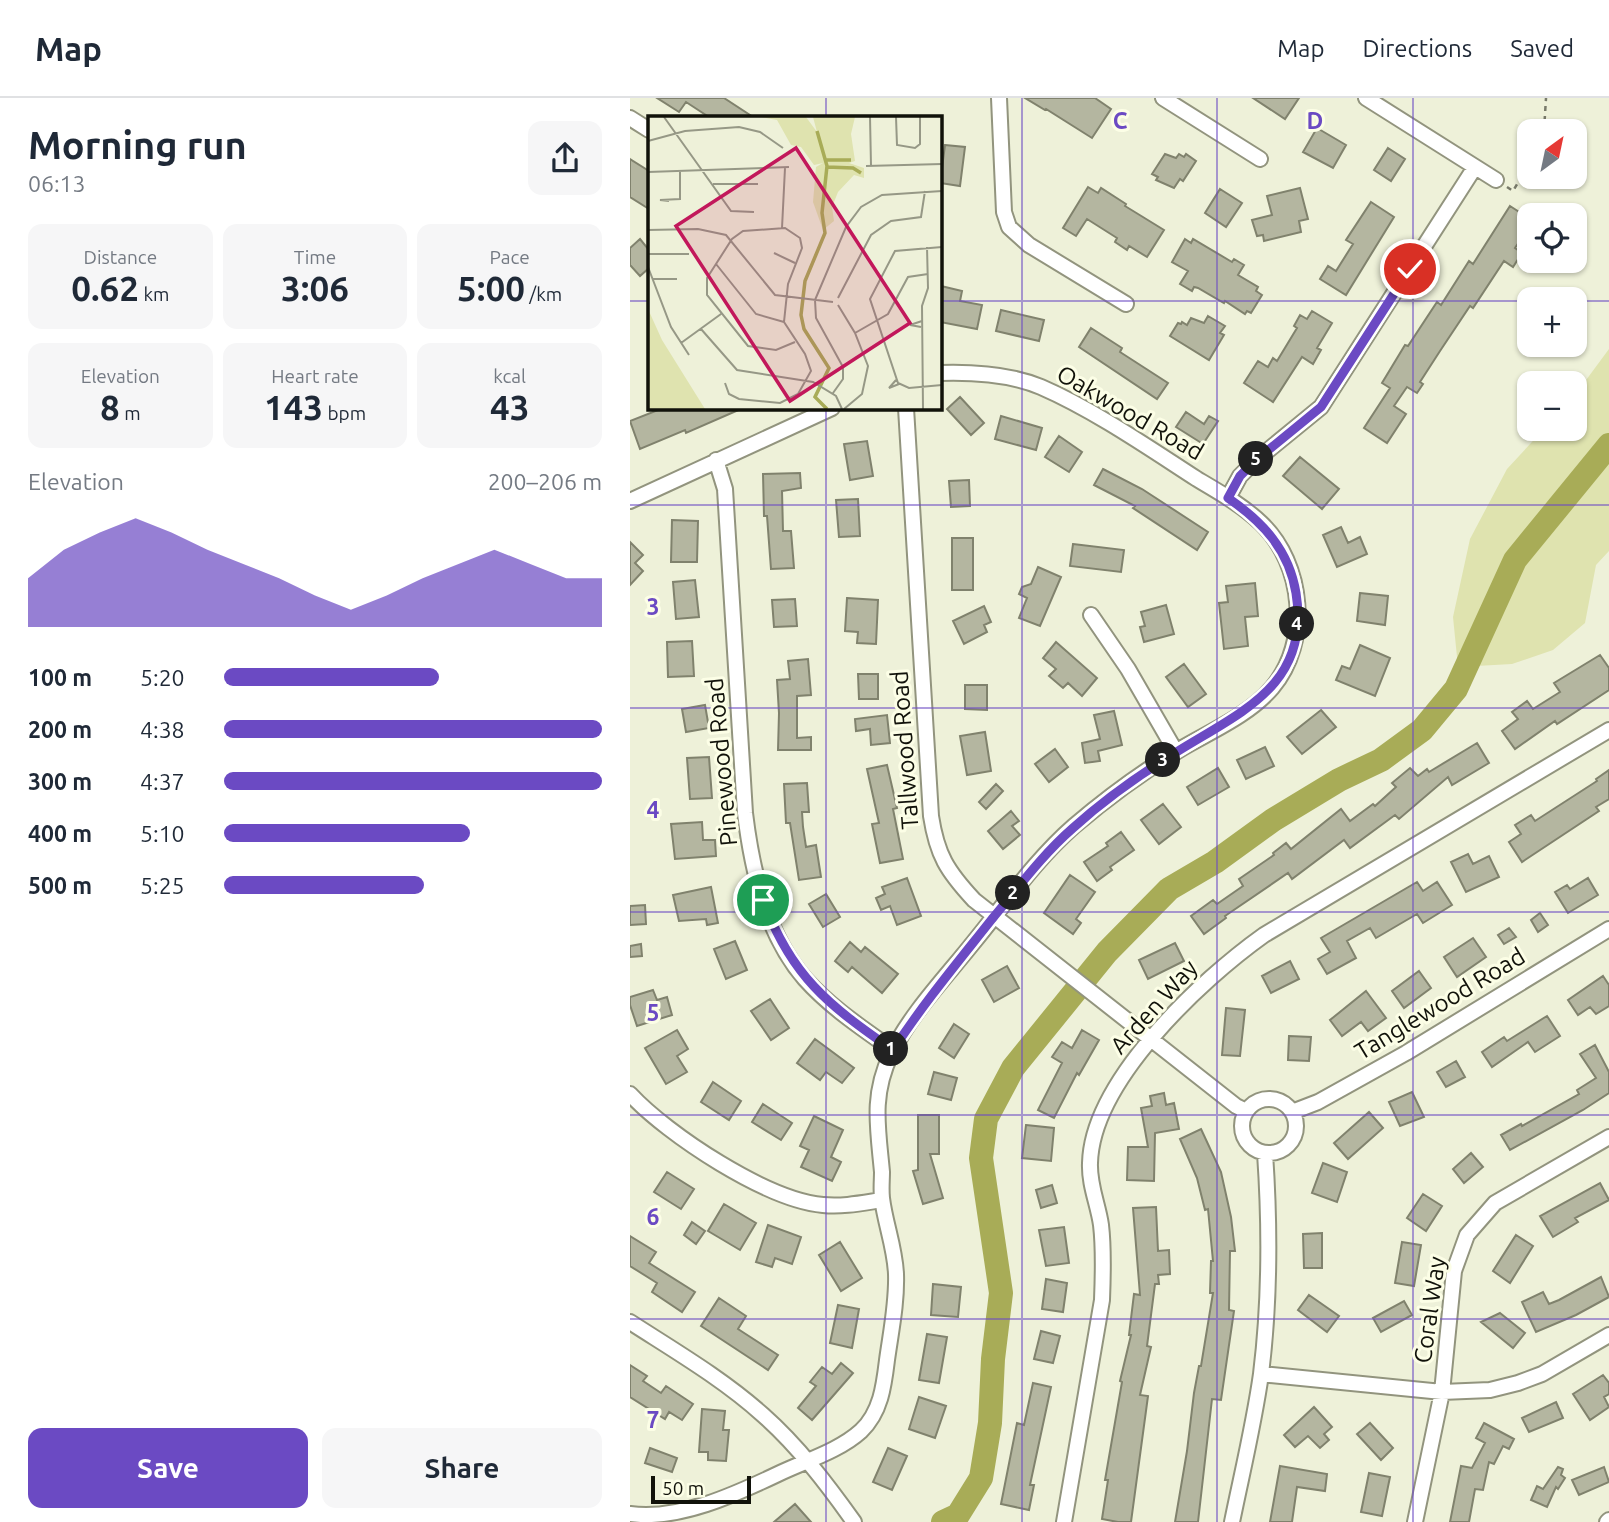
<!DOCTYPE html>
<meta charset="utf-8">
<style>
body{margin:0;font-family:Ubuntu,sans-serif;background:#f6f6f7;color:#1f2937;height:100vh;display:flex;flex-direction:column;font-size:26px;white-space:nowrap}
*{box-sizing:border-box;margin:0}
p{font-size:23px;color:#747a83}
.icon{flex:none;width:38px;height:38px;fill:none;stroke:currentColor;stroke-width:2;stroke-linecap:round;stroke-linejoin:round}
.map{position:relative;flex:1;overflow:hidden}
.panel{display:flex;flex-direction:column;background:#fff;width:630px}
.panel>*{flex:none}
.needle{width:46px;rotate:33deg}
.fabs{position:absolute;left:887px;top:21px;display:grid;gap:14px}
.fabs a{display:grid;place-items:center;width:70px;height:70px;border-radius:14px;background:#fff;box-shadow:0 2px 5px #0004;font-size:35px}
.scale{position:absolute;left:21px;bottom:18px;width:100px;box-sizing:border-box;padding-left:7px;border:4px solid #11120a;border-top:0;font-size:19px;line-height:24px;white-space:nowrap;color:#11120a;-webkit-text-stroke:5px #fcfee6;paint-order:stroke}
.pin{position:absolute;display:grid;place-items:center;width:60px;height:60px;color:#fff;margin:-30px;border:4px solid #fff;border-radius:50%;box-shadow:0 2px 7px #0007}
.km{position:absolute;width:35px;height:35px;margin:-18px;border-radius:50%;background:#222;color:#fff;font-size:19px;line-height:35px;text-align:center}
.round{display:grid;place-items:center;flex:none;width:74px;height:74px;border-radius:14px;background:#f6f6f7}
.head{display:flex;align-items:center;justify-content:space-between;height:119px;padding:0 28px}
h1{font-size:38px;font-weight:700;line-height:52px}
.stats{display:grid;grid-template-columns:repeat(3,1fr);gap:10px;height:119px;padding:7px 28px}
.stats div{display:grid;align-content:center;border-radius:14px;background:#f6f6f7;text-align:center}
.stats b{font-size:35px;font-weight:700}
.stats small{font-size:19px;font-weight:400}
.stats p{font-size:19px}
.chart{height:196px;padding:14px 28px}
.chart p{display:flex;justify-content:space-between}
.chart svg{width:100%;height:126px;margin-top:7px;fill:#6b4ac3;opacity:.7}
.primary-button{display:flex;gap:14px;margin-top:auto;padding:14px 28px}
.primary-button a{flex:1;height:80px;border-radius:14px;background:#6b4ac3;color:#fff;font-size:28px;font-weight:700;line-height:80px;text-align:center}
.primary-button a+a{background:#f6f6f7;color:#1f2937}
ul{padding:0 28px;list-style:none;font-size:23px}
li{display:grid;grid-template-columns:112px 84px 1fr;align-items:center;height:52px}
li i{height:18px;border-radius:9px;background:#6b4ac3}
header{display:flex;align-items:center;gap:42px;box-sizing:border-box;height:98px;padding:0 35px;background:#fff;border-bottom:2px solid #e0e1e3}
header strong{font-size:33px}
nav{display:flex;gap:38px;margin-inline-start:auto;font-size:24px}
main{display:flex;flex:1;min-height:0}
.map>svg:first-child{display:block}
.green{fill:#dfe3af}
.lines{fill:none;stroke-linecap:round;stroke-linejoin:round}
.river{stroke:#a8ac57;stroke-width:24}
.building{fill:#b4b6a0;stroke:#80826d;stroke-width:2}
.street-casing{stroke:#92947e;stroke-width:18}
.path{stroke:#787a6a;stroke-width:2.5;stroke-dasharray:5 5;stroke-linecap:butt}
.street{stroke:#fff;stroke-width:14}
.route-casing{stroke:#fff;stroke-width:14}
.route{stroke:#6b4ac3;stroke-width:9}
.grid{fill:none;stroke:#6b4ac3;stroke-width:2;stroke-opacity:0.55}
.labels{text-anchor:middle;stroke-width:6;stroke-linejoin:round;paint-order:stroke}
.street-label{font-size:24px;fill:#11120a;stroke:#fcfee6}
.inset-river{fill:none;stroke:#a8ac57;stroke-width:3.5}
.inset-road{fill:none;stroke:#969886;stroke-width:2}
.view{fill:#c2185b;fill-opacity:0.15;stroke:#c2185b;stroke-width:3.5}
.inset-edge{fill:none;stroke:#11120a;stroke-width:3.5}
.grid-label{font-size:23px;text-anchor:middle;font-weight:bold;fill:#6b4ac3;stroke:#fcfee6;stroke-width:6;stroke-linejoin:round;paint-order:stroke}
</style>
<header>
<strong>Map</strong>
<nav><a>Map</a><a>Directions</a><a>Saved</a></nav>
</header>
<main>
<section class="panel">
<div class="head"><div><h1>Morning run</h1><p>06:13</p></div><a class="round"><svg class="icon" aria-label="share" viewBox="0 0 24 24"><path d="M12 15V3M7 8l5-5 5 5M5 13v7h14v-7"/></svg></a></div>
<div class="stats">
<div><p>Distance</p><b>0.62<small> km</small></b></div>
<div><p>Time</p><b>3:06</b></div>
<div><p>Pace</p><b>5:00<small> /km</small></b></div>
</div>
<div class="stats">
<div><p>Elevation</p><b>8<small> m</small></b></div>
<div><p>Heart rate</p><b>143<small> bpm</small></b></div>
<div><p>kcal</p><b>43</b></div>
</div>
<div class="chart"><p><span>Elevation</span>200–206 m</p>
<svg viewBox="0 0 160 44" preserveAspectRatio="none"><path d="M0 44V27L10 17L20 11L30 6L40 11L50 17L60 22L70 27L80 33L90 38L100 33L110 27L120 22L130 17L140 22L150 27L160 27V44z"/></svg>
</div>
<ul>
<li><b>100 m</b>5:20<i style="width:57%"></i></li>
<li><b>200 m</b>4:38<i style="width:100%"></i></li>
<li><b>300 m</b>4:37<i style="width:100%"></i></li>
<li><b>400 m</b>5:10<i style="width:65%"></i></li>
<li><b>500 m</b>5:25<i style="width:53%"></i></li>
</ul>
<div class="primary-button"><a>Save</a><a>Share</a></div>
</section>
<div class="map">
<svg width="979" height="1424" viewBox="0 0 979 1424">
<rect width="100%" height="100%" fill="#eef1d9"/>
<path class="green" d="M979,251V453L966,467L955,525L923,552L882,566L828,569L823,519L840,441L877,371L914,331H945V297Z"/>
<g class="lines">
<path class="river" d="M313,1424L328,1417L351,1380L360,1325L363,1261L371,1195L351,1060L356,1021L383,970L477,854L539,791L585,764L643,722L709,682L751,662L792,632L826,591L885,462L979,347"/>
</g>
<path class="building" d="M27,0H94L123,19H79L56,4L49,14Z
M395,0H465L481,11L462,40L416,11L415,12Z
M623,0H669L655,21Z
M687,30L716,47L703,70L673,54Z
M315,47L335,49L330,88L310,85Z
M758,50L775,61L761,83L744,72Z
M535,56L546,60L549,56L554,59L556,56L566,63L553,83L550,81L544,90L526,82L528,79L522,76Z
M0,61L19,73V111L0,99Z
M458,89L468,95L471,90L496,106L495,108L534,132L517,159L499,148L497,152L485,144L487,140L457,121L446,138L433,130Z
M670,90L678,121L669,123L671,134L634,143L633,137L627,138L622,122L642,117L637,98Z
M590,91L612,105L596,129L575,115Z
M741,104L764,119L716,197L690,181L698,168L706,173L723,146L716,142Z
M880,108L900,121V128L885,150L892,155L883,169L874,163L843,210L840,208L810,253L790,284L793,286L787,295L777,289L764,308L776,316L757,345L734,330L760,290L752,285L775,247L778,248L807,204L811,207L839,163L843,166Z
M10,141L19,152V170L10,178L0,167V150Z
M555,141L561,145L563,141L602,164L604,161L614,167L608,177L628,189L626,193L632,197L621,215L617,213L615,216L595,203L594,205L568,190L564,189L562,193L550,186L558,173L542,164Z
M311,188L332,193L330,203L352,207L347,231L310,224Z
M371,212L414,222L409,243L366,233Z
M682,213L702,225L687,250L691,252L683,266L672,259L643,304L614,285L628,263L638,269L643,260L647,263L667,230L664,228L670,217L677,221Z
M578,218L595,228L590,235L594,237L579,262L540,238L548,225L551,226L552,224L557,227L561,220L574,225Z
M461,230L492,250L490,254L538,285L527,301L449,249Z
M330,299L354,325L341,337L317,311Z
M33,310H113L56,335L55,332L10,351L0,323Z
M556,314L574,326L579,318L588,323L573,346L546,329Z
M371,318L412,330L406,352L365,341Z
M429,338L452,354L439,374L415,359Z
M237,343L243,378L220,382L214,346Z
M670,359L709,391L692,411L653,378Z
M473,371L512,391L578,434L567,452L503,410L505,408L464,387Z
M170,375L171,390L152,393L153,433H161L164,470L141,471L137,418H134L133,376Z
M339,382L340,408L321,409L319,383Z
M228,401L230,438L209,439L206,402Z
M42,422L68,423L67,464H41Z
M711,429L718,445L730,439L737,456L707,469L693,437Z
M322,440H343V492H322Z
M0,444L13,457L5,465L13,473L0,487Z
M443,446L494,452L491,474L440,468Z
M408,469L431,479L410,528L389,520L397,500L389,496L392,489L401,486Z
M65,482L69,519L46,521L43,484Z
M625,485L628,518L615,519L618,548L594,551L589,505L598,504L596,488Z
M730,495L758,498L755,527L727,523Z
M217,500L248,502L246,546L227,545L228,534L215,533Z
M165,501L167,528L144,529L142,502Z
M536,507L544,536L514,544L510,529L515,528L511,514Z
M354,508L361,524L354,527L357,534L334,546L323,523Z
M62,543L64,578L38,579L37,544Z
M426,544L467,580L452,598L438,585L433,590L419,578L426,571L413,560Z
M730,547L760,560L745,598L706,582L712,568L720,571Z
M970,557L979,570V592L927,626L925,623L885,651L872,633L888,621L882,614L897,603L903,611L930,594L924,585Z
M178,561L181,597L167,598V640L181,639V652H148L149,615L147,582L160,581L158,563Z
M554,566L576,596L558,609L536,579Z
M228,576H248V601H229Z
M335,587H357V612L335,611Z
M75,607L79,630L56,634L52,611Z
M691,612L706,629L672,656L657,639Z
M484,613L492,647L468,653L470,663L455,665L452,645L470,641L464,617Z
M257,617L260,645L241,647L240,631L226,633L225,621Z
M355,634L361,673L337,677L330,638Z
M847,645L859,665L822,687L818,679L769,721L765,717L720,750L714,742L662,781L658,775L595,818L596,820L574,836L561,818L583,802L587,806L613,788L609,781L644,757L643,755L656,745L661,751L711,711L720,723L743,706L745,708L766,689L762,685L780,670L788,678L797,671L799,674Z
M635,649L644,668L616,681L607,662Z
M425,651L438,669L419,684L405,666Z
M79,659L82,700L60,701L57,660Z
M257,667L267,710L263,711L273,761L250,765L242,726L249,725L237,671Z
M588,670L599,689L568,707L557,689Z
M979,672V701L966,709L969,713L892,764L879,744L891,736L885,727L901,717L905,723L967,683L966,681Z
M177,685L179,714H172L173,729L176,749L186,747L191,779L169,782L160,725H156L154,686Z
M366,686L373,693L356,711L349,704Z
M533,706L551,729L529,746L511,722Z
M381,713L389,723L382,728L390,737L373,751L358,733Z
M72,724L73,742H85L86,758L45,761L41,726Z
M491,734L504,752L480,769L482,772L467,783L454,764L478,748L476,745Z
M838,756L843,766L859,758L869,779L836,794L821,764Z
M440,777L465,794L446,821L451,825L443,836L414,815Z
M277,780L291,818L267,827L260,808L251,812L246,800L255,796L252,789Z
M958,780L968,797L938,815L925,794L937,787L940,791Z
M787,784L793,793L807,784L822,807L793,825L787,816L746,840L740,830L717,843L726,860L697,876L688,861L700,854L691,840Z
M81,789L88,825L77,827L76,821L49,823L43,797Z
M196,796L210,819L193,829L179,806Z
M15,807L16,826L0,827V808Z
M910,815L918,827L908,834L901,822Z
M879,830L886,839L874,846L868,837Z
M843,840L856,859L827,879L814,859Z
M105,843L117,872L96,881L84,851Z
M220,844L231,854L235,849L268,876L252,895L222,869L218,874L205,863Z
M545,845L554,863L518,881L509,862Z
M11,846L12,858L0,859V848Z
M660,863L669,881L641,895L632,878Z
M377,868L389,890L364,904L352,882Z
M789,873L801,890L774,910L762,893Z
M973,878L979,887V908L966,916L960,909L948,917L938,902Z
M23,892L27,902L37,899L42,917L7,928L0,907V899Z
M736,893L756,920L738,933L731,924L712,938L700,922Z
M140,901L159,930L141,942L121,913Z
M596,910L615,912L610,958L592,957Z
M917,918L930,938L905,954L898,944L862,969L852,954L874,939L877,943Z
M324,926L339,936L324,960L309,950Z
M47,932L58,951L47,958L57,974L36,986L15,950Z
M452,932L469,942L449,977L447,975L424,1020L408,1012L432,965L422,959L432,944L442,950Z
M659,938L681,939L679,963L658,962Z
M185,941L224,970L212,985L196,974L190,982L167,965Z
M965,947L979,974V995L953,1012L880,1052L871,1037L891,1026L892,1028L949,996L947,992L966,980L950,956Z
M826,963L835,979L816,989L807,974Z
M304,974L327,980L321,1002L298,996Z
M83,984L111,1003L99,1022L71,1004Z
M782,994L794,1019L770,1028L759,1004Z
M534,995L536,1007L544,1005L549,1031L525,1035L524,1083L497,1082L498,1049H518L511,1010L522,1008L520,998Z
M133,1006L162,1025L151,1042L122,1024Z
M739,1014L753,1030L718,1061L704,1045Z
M288,1017H309V1056H300L313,1100L293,1106L283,1073L288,1072Z
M184,1018L213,1032L201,1059L211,1064L202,1083L171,1069L179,1052L170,1048Z
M396,1027L424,1030L421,1063L392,1060Z
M571,1031L591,1074L601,1119L605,1153H600L599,1212L604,1213L591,1302L582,1301L568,1424H545L557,1353L564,1295L569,1268H571L583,1195H580L581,1163H583L578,1111L575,1112L567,1080L550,1041Z
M841,1055L853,1069L834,1085L823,1071Z
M693,1065L717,1074L707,1104L682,1095Z
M37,1074L64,1091L51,1111L24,1094Z
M970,1085L979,1102L945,1120L948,1124L923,1139L910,1118Z
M422,1087L427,1105L411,1110L406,1092Z
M793,1096L812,1108L796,1133L777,1120Z
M94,1106L126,1125L110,1152L78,1133Z
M526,1109L528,1153L539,1152L540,1176L528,1177L529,1186H525L517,1248L521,1249L510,1297L518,1298L501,1424H488L472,1421L478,1382H475L492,1284L490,1283L501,1237H499L504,1196L510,1197L503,1110Z
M62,1124L75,1133L66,1146L54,1137Z
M138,1127L171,1139L162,1166L145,1160L142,1169L126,1164Z
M434,1129L439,1165L416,1168L409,1132Z
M692,1135V1170H674L673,1136Z
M886,1137L903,1148L880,1185L863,1173Z
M0,1138L26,1154L19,1165L65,1194L52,1214L22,1194L27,1185L0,1168Z
M210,1144L232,1180L211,1193L189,1157Z
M772,1144L791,1147L784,1188L765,1185Z
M971,1179L979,1199L946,1217L906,1234L892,1204L913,1194L919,1206L929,1202Z
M416,1181L437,1185L433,1214L412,1211Z
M303,1186L331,1189L328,1219L301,1217Z
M679,1197L709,1218L697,1234L668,1212Z
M89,1200L116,1218L108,1231L148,1257L138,1272L71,1228Z
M774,1203L782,1217L751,1234L743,1220Z
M208,1207L229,1211L222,1250L200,1245Z
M870,1215L895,1235L883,1250L851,1224Z
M411,1233L430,1238L423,1265L404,1261Z
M297,1236L317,1239L309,1285L289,1282Z
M211,1265L223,1275L182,1322L168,1310L186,1288L180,1284L192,1269L202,1276Z
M0,1267L17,1278L13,1283L31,1295L36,1288L63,1306L52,1322L39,1314L35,1321L0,1299Z
M973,1277L979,1285V1296L974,1299L979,1309L960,1322L943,1296Z
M403,1285L421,1289L400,1387H404L399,1412L371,1406L387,1325L394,1327Z
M289,1299L316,1308L305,1340L279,1331Z
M926,1304L933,1320L899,1334L892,1320Z
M684,1309L702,1329L694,1336L699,1342L690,1350L678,1338L665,1349L654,1337Z
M72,1311L95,1313L93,1332H99L96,1363L78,1362V1354H69Z
M740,1325L763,1350L751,1362L727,1336Z
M854,1325L884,1341L879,1351L873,1348L864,1366L859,1364L853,1392L845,1391L839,1424H820L831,1368L842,1370L855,1345L846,1340Z
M20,1350L47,1360L42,1374L15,1365Z
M258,1350L277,1358L262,1392L243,1384Z
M650,1368L697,1376L695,1393L667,1389L662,1424H640Z
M928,1369L933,1371L931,1377L935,1380L928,1391L926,1389L917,1409L901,1402L907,1388L913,1391Z
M974,1369L979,1384L949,1397L942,1382Z
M739,1375L760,1379L752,1418L731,1414Z
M165,1406L181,1424H144Z"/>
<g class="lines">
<defs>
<path id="street" d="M369,0L374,114L379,129L399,147L496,206
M533,0L630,61
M736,0L866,82
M0,20L19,32
M276,310L301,718C307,757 317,773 344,802L606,1008L616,1013
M86,362L95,391L115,715C122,772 136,836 175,881C200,909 232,930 263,952
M598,400L610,378L625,363L691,309L845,69
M0,403L202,310
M461,517L498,571L546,654
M0,996C38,1037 137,1102 193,1107C213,1109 232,1105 252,1102
M612 1028a27 27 0 1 1 54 0a27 27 0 1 1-54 0Z
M662,1014L688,1004L776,955L979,831
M0,1224C45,1253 93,1281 133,1317C168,1348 197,1386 224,1424
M631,1276L812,1294L860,1292L888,1285L912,1276L979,1237
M0,1416C48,1423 106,1396 148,1376C175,1363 209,1353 231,1333C251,1314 254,1287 257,1262C261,1233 267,1205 266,1176C265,1150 255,1125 252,1100C251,1091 252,1082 252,1074C248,1030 241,998 261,956C281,915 315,880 343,845C376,805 405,762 444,728C477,700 512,674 549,652C579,634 618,618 642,590C681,544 674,466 631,425C612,407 589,394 567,381C519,350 464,312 411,289C380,276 343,274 310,275
M434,1424L472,1202C473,1177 474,1152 471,1127C468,1106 459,1087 460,1065C462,983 571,882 634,837L979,632
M602,1424C612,1375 624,1326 631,1276C640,1203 640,1128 635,1055
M785,1424L812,1294L824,1173L837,1137L865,1105L979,1039
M977,1424L979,1422"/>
</defs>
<use href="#street" class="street-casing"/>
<path class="path" d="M914,33L916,0
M877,89L883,93L900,64"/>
<use href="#street" class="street"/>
</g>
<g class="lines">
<defs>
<path id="route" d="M133,802C161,878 198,907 263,952C293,906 328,864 362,821C388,790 412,757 443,730C474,702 509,677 545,655C610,614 681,588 666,495C659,452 633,424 598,400L610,378L625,363L691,309L780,171"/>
</defs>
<use href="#route" class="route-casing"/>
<use href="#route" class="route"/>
</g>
<path class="grid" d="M196,0V19M392,0V1424M587,0V1424M783,0V1424M0,203H19M310,203H900M945,203H979M196,310V1424M0,407H979M0,610H979M0,814H979M0,1017H979M0,1221H979"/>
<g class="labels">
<g class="street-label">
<text transform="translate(500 315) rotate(30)" y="8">Oakwood Road</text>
<text transform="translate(275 652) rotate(-94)" y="8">Tallwood Road</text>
<text transform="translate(92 664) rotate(-95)" y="8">Pinewood Road</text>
<text transform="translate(810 906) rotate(-31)" y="8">Tanglewood Road</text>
<text transform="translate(524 909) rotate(-48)" y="8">Arden Way</text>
<text transform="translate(800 1212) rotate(-82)" y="8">Coral Way</text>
</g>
</g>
<g transform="translate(18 18)">
<rect width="294" height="294" fill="#eef1d9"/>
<path d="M113,1H158L169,16L165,1H207L203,18L207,45L201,47L216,52V62L206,59L190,76L184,91L186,105L175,114L165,86L168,51L175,47L166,49L153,31L143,29L129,4ZM0,193L14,224L57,293H0Z" fill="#dfe3af"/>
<path class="inset-river" d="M169,15L179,50L174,97L177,117L157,165L153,199L156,213L181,252L167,281L179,293M177,44H203M179,51L205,52L213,57"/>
<path class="inset-road" d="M16,1L83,95L106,96M222,1L223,50M248,1L249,29L267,32L272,28V1M0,25L37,15L91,11L112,16L135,32M218,50L294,48M0,56L141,51M65,68H110M21,85L12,84L32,83V55M134,112L137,52M0,114L50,113L78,119L127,179L185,186M294,131L247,135L222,183L250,267L261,272L294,269M126,137L147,147M0,138H41M68,148L108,198L136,206M0,151L23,211L41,239M4,163H29M190,182L223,119L243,105L273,101L277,75M190,189L207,217L220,250L214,278L196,293M273,211L262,209L274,205M53,213L89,254L165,266L188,280L194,293M207,217L240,198L260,161L280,158M33,227L73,198M248,264L241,272L251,268M77,267L81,278L91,283L132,287L150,278L163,255L157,238L136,206L140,168L154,132L152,122L137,112L95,115L84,123L59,162V179L100,230L128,234L147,226M185,277L195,263V251L168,202L167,184L198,111L213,91L234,79L294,75M275,293L274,190L280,172L279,131"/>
<path class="view" d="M148,32L262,207L142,285L28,110Z"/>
<rect width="294" height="294" class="inset-edge"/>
</g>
<g class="grid-label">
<text x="490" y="31">C</text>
<text x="685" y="31">D</text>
<text x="23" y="517">3</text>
<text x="23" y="720">4</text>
<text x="23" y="923">5</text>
<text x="23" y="1127">6</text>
<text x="23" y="1330">7</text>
</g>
</svg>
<div class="fabs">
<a><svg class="needle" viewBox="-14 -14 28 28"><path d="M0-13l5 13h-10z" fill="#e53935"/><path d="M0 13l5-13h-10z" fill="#747a83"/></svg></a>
<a><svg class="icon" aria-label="locate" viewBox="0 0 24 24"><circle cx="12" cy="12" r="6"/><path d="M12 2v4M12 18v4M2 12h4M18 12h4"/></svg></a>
<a>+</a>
<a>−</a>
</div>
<div class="scale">50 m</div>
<div class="pin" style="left:133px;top:802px;background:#1e9e55"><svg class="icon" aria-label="arrive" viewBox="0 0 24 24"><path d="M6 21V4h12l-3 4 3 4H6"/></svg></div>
<div class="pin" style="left:780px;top:171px;background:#d93025"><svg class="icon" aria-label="check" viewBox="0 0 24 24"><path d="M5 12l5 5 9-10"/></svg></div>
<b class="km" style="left:261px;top:951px">1</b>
<b class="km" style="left:383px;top:795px">2</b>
<b class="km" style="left:533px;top:662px">3</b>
<b class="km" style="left:667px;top:526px">4</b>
<b class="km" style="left:626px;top:361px">5</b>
</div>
</main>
